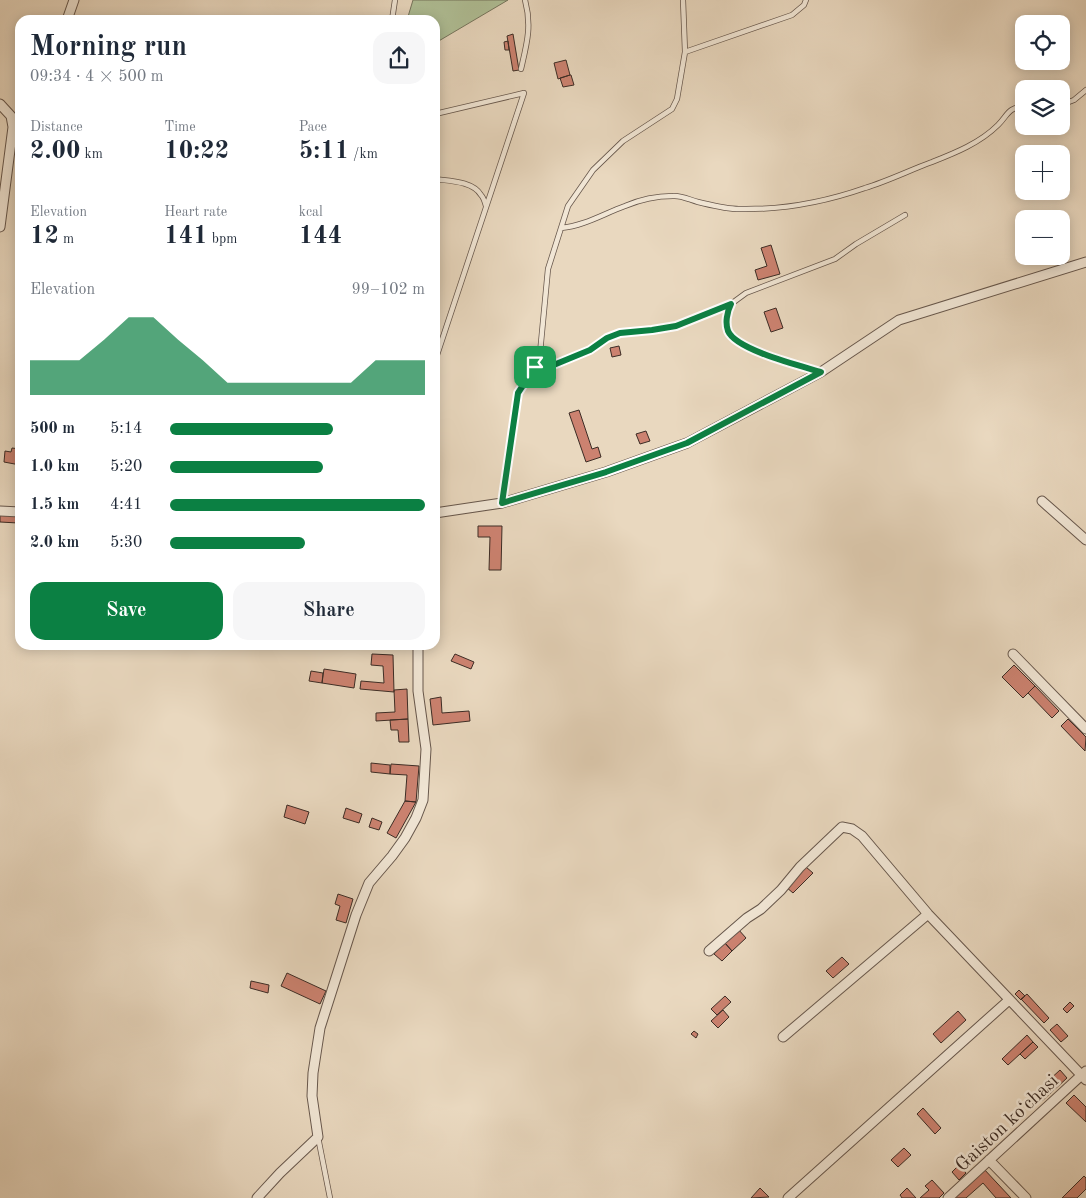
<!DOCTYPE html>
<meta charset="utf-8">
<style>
body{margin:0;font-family:"Old Standard TT",serif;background:#f6f6f7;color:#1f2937;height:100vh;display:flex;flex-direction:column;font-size:19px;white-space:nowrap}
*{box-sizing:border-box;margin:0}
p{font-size:16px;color:#747a83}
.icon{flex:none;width:28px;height:28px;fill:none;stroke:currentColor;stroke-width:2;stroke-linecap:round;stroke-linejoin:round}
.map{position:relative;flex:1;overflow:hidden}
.side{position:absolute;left:15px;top:15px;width:425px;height:635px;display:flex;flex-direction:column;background:#fff;border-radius:15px;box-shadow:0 2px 12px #0003}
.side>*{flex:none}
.buttons{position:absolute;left:1015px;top:15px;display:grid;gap:10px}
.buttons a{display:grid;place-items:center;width:55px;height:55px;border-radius:10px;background:#fff;box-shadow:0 2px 12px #0003;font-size:25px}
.pin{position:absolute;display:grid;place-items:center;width:42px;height:42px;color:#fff;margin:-21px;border-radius:10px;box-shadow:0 2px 8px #0006}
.round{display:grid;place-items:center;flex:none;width:52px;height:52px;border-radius:15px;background:#f6f6f7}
.summary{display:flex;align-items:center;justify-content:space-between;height:85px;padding:0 15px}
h1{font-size:28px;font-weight:600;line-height:38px}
.stats{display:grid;grid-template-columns:repeat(3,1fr);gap:8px;height:85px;padding:5px 15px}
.stats div{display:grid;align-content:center}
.stats b{font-size:25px;font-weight:600}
.stats small{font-size:14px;font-weight:400}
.stats p{font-size:14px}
.chart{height:140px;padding:10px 15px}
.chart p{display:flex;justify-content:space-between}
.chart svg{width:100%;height:90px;margin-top:5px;fill:#0b8043;opacity:.7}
.action{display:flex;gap:10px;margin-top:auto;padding:10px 15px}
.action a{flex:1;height:58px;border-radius:15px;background:#0b8043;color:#fff;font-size:20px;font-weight:600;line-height:58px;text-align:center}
.action a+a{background:#f6f6f7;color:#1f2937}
ul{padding:0 15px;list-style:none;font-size:16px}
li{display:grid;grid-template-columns:80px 60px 1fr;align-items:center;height:38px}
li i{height:12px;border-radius:6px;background:#0b8043}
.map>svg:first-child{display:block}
.green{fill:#b0c097;stroke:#76765e}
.building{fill:#cc8270;stroke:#3c2c25}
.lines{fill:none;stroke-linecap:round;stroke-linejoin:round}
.service-casing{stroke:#67574c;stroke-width:6}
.minor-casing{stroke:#67574c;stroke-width:11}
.service{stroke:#f1e6d5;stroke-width:4.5}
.minor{stroke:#f1e6d5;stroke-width:9}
.route-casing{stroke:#fff;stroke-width:10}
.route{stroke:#0b8043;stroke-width:6}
.labels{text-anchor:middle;stroke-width:5;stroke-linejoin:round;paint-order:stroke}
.street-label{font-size:19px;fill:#3c2c25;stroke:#f1e6d5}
</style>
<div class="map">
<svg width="1086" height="1198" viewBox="0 0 1086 1198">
<rect width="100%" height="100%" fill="#e9d8bf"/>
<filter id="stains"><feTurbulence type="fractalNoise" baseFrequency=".004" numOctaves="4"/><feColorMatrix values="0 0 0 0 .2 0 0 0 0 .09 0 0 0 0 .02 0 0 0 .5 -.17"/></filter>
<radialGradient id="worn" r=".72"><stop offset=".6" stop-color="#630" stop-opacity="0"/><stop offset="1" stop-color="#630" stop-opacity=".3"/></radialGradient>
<path class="green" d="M413,0H508L437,42L435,40V20H407Z"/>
<path class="building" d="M513,34L519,70L513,71L507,36Z
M508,41L509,50H505L504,42Z
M566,60L570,75L558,79L554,63Z
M570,75H571L574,85L563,87L560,78Z
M771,245L780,274L758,280L755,270L767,266L761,248Z
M776,308L783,328L771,332L764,312Z
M619,346L621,355L612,357L610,348Z
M579,410L592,449L598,447L601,457L586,462L569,413Z
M646,431L650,441L640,444L636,434Z
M12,448L20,449V465L4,462L5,451L11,452Z
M0,513L18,514V523L0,522Z
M478,526H502L501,570H489L490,537H478Z
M372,654L393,655L394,692L360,689L361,681L384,683L383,666L371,665Z
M455,654L474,662L471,669L451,661Z
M1014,665L1035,686L1023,698L1002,677Z
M324,669L356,674L354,688L322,683Z
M311,671L323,673L322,683L309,681Z
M1035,686L1059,711L1052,718L1028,693Z
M407,689L408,719L376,721V713L395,712L394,690Z
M441,697L442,713L469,711L470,721L433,725L430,699Z
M408,719L409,742H399L398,730H391L390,720Z
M1068,719L1086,737L1085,751L1061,726Z
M371,763L390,765V774L371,772Z
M391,764L419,766L416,802L405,801L407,775L390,774Z
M405,801L416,802L396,838L387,833Z
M287,805L309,812L305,824L284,817Z
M346,808L362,814L359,823L343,818Z
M372,818L382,822L379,830L369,827Z
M806,867L813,873L793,893L786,887Z
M338,894L353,899L346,923L336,920L340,906L335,904Z
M738,929L746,938L732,951L724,942Z
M725,943L732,951L722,961L714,954Z
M842,957L849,964L833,978L826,971Z
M287,973L326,991L320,1004L281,986Z
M251,981L269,985L268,993L250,988Z
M1019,990L1025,996L1021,1000L1015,994Z
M1027,994L1049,1018L1044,1023L1021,999Z
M725,996L731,1002L717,1015L711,1009Z
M1070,1002L1074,1006L1067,1013L1063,1009Z
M723,1010L729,1017L718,1028L711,1021Z
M958,1011L966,1020L941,1043L933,1034Z
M1057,1024L1068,1036L1061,1042L1050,1030Z
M694,1031L698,1034L696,1038L691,1034Z
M1027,1035L1033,1042L1008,1065L1002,1059Z
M1033,1042L1038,1047L1025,1059L1020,1054Z
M1060,1070L1067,1078L1042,1101L1035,1093Z
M1074,1095L1086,1107V1122L1066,1103Z
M923,1108L941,1128L935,1134L917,1114Z
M904,1148L911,1155L898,1167L891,1160Z
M959,1165L966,1173L959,1180L952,1172Z
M983,1168L1011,1198H996L983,1183L966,1198H955L953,1196Z
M1084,1176L1086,1178V1189L1077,1198H1062Z
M932,1180L944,1193L939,1198H920L929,1190L925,1186Z
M760,1188L769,1197L751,1198Z
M907,1188L916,1198H902L900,1195Z"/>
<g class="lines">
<defs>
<path id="service" d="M683,0L685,52
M392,20L395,0
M521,69C527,43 532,26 525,0
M1061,105L1074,100L1086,90
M435,114L524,93L435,361
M12,140L20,150
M435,179C449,181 473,181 481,195C484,198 485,203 486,206
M561,228C584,226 603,214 625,206C639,200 657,196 673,196C681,195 690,200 698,202C711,205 726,209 739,209C782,210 825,202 865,188C888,181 910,170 932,162C955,153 980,143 998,125C1008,115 1008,107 1024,107
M535,367L556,364L590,350L607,338L620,333L652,330L676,325L731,304
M819,372L769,356L738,343L729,332L727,321L731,304L746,293L835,259L856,244L905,215
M502,503L518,393L535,367L540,353L548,269L568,206L593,170L623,141L672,109L677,99L685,52L792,15L804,5L806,0
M318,1137L330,1198"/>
<path id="minor" d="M67,20L74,0
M0,104L11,116L13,127L0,227
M1042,501L1086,540
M0,511L20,512
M435,513L502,503L606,472L687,443L821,372L899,320L1086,262
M1013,654L1086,729
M709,951L747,918L761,909L781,890L800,867L842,827L852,829L862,836L928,914L1086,1080
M783,1037L928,914
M989,1160L1026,1198
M257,1198L280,1173L318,1137L312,1096L313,1073L320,1028L356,915L369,883L392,856L405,838L416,818L423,800L426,749L418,691V645
M788,1198L1009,1000
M948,1198L1086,1071"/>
</defs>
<use href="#service" class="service-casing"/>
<use href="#minor" class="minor-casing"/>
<use href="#service" class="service"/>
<use href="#minor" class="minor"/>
</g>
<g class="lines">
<defs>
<path id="route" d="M731,304C727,312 725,323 728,331C736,350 801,366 821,372L687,443L606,472L502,503L518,393L535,367L556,364L590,350L607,338L620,333L652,330L676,326Z"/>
</defs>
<use href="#route" class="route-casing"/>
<use href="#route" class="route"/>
</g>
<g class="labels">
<g class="street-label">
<text transform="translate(1006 1122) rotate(-43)" y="7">Gaiston koʻchasi</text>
</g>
</g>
<rect width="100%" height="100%" filter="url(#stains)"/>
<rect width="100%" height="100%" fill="url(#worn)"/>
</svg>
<div class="buttons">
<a><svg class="icon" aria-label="locate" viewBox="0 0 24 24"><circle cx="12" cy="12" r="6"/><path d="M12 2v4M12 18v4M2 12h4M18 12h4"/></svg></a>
<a><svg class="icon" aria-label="layers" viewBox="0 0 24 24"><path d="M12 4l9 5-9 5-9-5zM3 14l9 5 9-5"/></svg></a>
<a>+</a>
<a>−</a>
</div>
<div class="pin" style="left:535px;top:367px;background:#1e9e55"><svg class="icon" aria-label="arrive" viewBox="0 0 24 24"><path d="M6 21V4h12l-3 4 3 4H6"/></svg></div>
<section class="side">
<div class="summary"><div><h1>Morning run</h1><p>09:34 · 4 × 500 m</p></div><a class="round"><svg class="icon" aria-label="share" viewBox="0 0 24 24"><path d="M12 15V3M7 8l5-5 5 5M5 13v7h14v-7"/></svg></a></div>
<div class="stats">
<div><p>Distance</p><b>2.00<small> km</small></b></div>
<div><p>Time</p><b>10:22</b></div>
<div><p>Pace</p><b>5:11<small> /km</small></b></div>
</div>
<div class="stats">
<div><p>Elevation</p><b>12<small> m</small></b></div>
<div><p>Heart rate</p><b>141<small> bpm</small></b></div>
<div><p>kcal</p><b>144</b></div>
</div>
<div class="chart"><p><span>Elevation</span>99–102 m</p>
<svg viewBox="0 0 160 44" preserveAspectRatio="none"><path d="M0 44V27L10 27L20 27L30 17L40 6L50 6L60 17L70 27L80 38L90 38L100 38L110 38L120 38L130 38L140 27L150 27L160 27V44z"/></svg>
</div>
<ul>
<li><b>500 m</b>5:14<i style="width:64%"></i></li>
<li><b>1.0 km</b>5:20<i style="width:60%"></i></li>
<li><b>1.5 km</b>4:41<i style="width:100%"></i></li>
<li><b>2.0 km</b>5:30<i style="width:53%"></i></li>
</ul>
<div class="action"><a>Save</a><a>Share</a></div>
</section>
</div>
